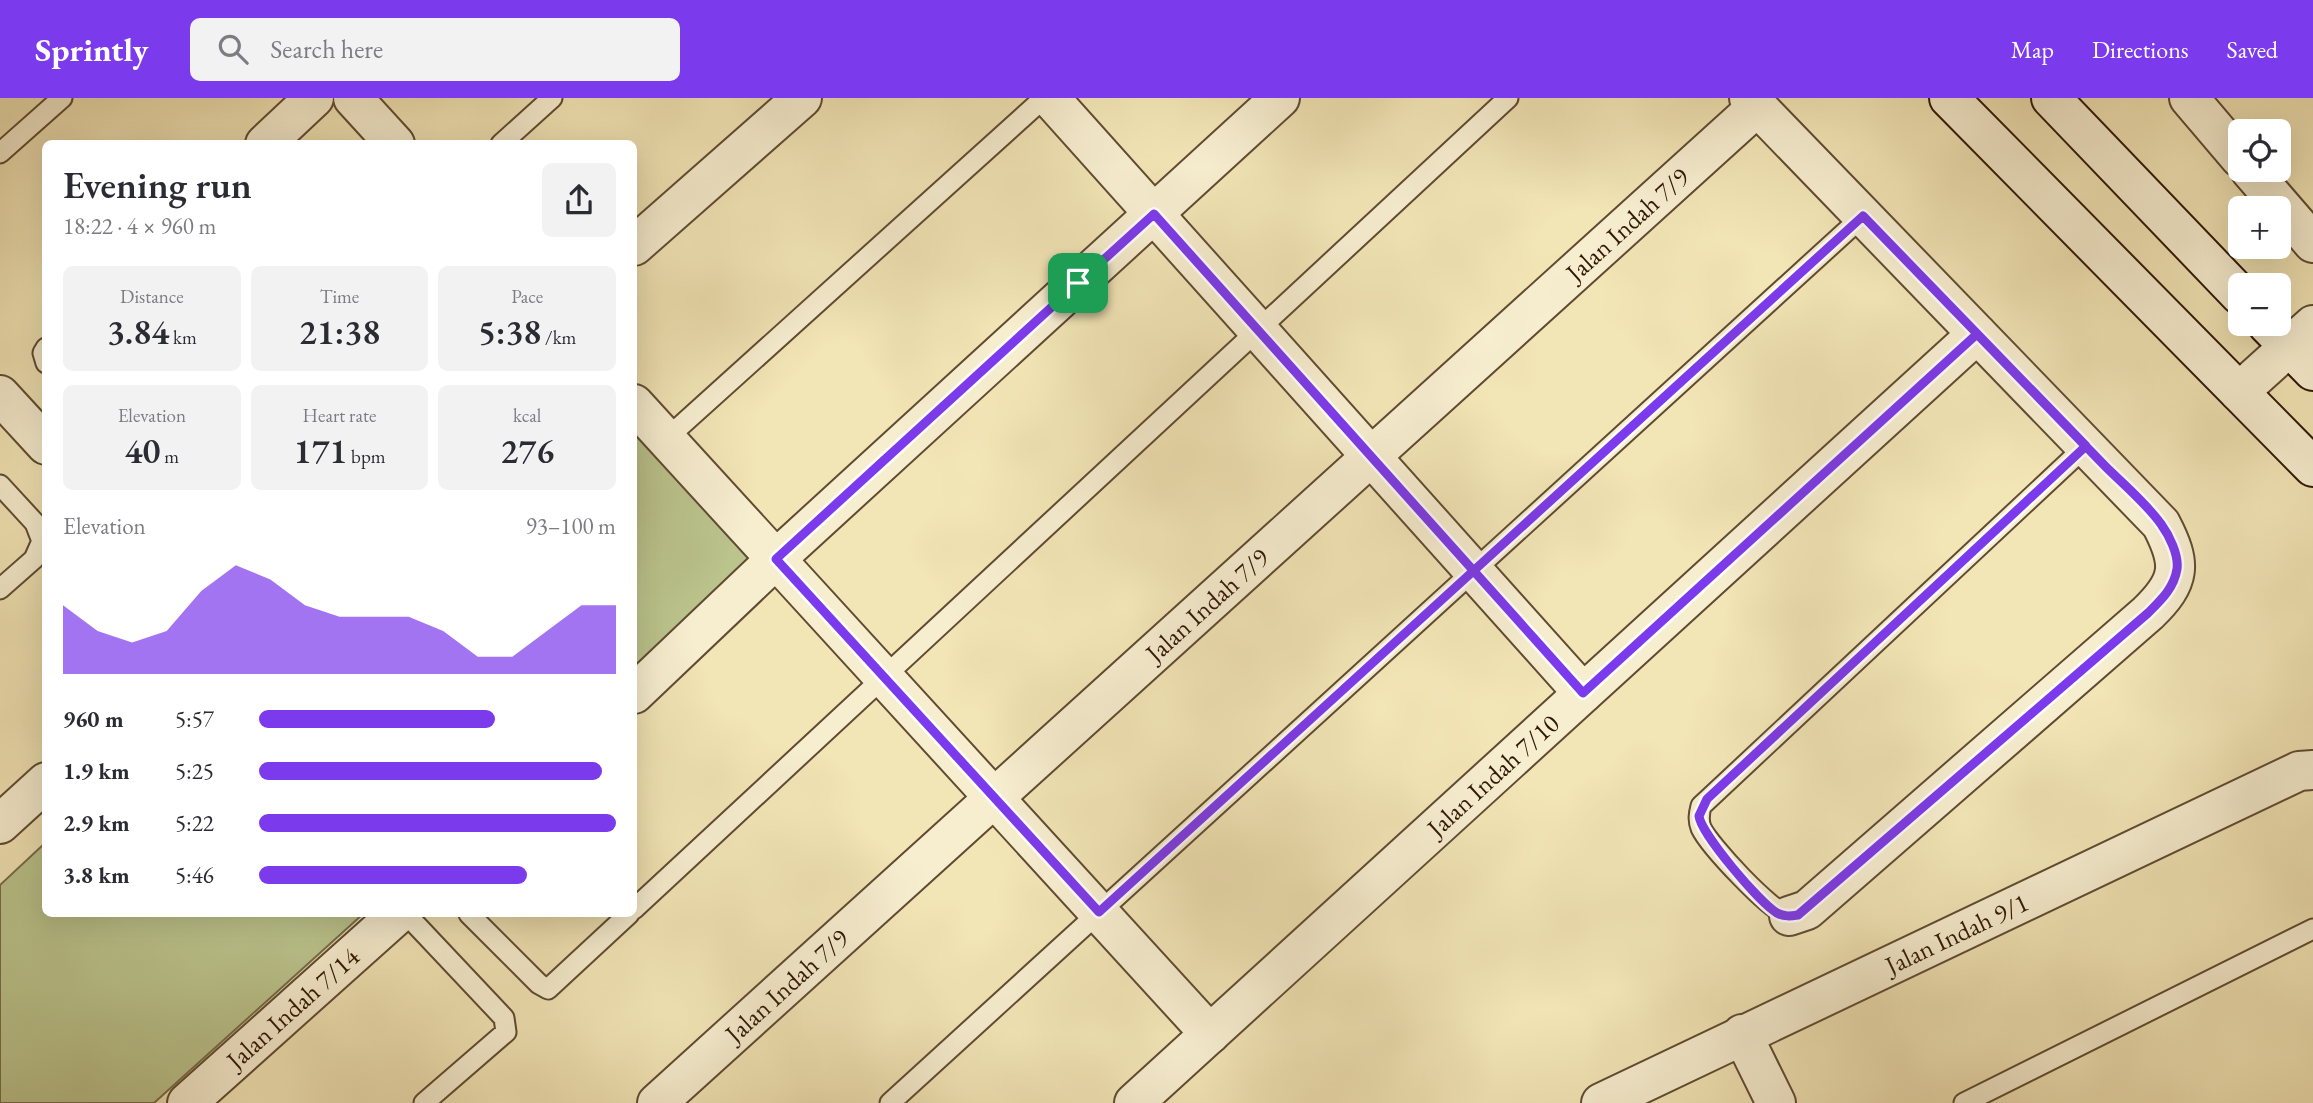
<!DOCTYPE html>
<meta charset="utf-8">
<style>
body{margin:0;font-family:"EB Garamond",serif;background:#f2f2f3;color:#2b2b33;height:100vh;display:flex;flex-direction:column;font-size:26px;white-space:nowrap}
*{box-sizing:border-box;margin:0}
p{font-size:23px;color:#7c7c81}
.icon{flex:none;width:38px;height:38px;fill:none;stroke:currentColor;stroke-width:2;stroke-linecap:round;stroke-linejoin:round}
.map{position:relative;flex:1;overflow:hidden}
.side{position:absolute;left:42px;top:42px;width:595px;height:777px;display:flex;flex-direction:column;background:#fff;border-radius:10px;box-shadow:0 7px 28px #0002}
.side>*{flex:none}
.fabs{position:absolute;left:2228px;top:21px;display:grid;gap:14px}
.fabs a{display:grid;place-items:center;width:63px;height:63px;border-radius:10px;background:#fff;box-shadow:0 7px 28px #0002;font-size:35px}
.pin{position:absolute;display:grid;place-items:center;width:60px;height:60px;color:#fff;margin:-30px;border-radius:14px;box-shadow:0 4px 10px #0006}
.round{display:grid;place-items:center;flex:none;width:74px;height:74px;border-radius:10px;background:#f2f2f3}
.headline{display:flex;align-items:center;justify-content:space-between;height:119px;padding:0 21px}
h1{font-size:38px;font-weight:600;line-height:52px}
.metrics{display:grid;grid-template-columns:repeat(3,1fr);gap:10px;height:119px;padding:7px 21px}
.metrics div{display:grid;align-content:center;border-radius:10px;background:#f2f2f3;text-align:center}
.metrics b{font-size:35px;font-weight:600}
.metrics small{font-size:19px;font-weight:400}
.metrics p{font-size:19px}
.chart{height:196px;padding:14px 21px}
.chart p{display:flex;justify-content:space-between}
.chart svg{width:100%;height:126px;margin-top:7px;fill:#7c3aed;opacity:.7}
ul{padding:0 21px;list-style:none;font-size:23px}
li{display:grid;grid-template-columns:112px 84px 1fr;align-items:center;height:52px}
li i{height:18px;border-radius:9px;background:#7c3aed}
header{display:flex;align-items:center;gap:42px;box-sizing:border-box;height:98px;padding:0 35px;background:#7c3aed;color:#fff}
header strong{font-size:33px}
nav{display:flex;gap:38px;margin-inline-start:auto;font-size:24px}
.search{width:490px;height:63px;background:#f2f2f3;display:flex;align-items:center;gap:18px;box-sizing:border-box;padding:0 24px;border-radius:10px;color:#7c7c81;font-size:26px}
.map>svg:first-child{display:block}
.green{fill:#bbc48d;stroke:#766e4a;stroke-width:2}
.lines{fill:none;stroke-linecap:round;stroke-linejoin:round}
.lane-casing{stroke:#604b32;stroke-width:23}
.street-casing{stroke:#604b32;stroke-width:42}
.secondary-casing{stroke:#301806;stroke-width:42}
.lane{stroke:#f7eed0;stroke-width:19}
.street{stroke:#f7eed0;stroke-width:38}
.secondary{stroke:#f7eed0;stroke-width:38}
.route-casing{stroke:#fff;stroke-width:14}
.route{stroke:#7c3aed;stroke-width:9}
.labels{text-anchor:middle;stroke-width:5;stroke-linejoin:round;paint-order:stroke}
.street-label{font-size:26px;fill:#301806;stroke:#f7eed0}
</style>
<header>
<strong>Sprintly</strong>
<div class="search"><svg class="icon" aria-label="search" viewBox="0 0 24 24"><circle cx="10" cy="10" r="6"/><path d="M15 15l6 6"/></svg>Search here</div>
<nav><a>Map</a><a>Directions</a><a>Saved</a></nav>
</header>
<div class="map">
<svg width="2313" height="1005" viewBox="0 0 2313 1005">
<rect width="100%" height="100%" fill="#f2e5b6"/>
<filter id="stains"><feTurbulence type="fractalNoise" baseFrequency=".00286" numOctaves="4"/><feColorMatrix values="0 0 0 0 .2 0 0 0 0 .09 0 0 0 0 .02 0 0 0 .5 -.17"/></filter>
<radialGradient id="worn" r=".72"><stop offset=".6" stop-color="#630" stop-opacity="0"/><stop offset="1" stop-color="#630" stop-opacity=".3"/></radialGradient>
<path class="green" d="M634,327L755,460L634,570Z
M45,745L46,816H363L154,1005H0V787Z"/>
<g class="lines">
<defs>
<path id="lane" d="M501,46L552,0
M0,55L62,0
M46,250L43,255L46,265
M666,341L1044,0
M0,387L35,425L42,443L34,461L0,491
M634,811L1508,0
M406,816L504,920L506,934L424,1005
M469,816L539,886L548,891L629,816
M1789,818C1771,814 1709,747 1701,730C1698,722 1699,716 1701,708L2086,348
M890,1005L1863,118
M1964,1005L2313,831"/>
<g id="street">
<path d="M353,0L395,46"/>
<path d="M1050,0L1583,595"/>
<path d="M1749,0L2161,426C2182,466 2181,483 2148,515L1807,812L1789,818"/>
<path d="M2189,0L2240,60"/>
<path d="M265,46L314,0"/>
<path d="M2250,72L2313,145"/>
<path d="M634,148L802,0"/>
<path d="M2239,294L2313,227"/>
<path d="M0,297L46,347"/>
<path d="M634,306L1210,936"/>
<path d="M634,596L776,461L1280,0"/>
<path d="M0,726L46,684"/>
<path d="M1742,936L1776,1005"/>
<path id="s1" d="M187,1005L398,816"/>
<path id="s2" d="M657,1005L1757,9"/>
<path id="s3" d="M1134,1005L1977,236"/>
<path id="s4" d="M1601,1005L2299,673L2313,672"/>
</g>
<path id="secondary" d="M1949,0L2313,369
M2051,0L2240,197
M2267,226L2313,273"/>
</defs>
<use href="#lane" class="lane-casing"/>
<use href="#street" class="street-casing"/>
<use href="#secondary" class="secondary-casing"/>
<use href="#lane" class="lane"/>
<use href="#street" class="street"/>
<use href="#secondary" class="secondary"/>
</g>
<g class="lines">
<defs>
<path id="route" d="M1078,185L776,461L1099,814C1354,582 1608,350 1863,118L2086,348L1707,701L1699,718C1701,736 1760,805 1777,815C1784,819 1791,818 1798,817L2148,515C2161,502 2174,490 2177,471C2179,457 2169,437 2161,426C2146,405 2123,386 2105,368C2062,324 2020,280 1977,236L1583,595L1154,116L1078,185"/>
</defs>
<use href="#route" class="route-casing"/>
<use href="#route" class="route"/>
</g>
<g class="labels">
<g class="street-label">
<text dy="9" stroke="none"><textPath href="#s2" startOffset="1309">Jalan Indah 7/9</textPath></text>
<text dy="9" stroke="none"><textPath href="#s2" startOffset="742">Jalan Indah 7/9</textPath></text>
<text dy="9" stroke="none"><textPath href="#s3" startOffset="486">Jalan Indah 7/10</textPath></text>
<text dy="9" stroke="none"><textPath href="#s4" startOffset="394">Jalan Indah 9/1</textPath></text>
<text dy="9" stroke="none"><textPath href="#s2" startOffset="175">Jalan Indah 7/9</textPath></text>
<text dy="9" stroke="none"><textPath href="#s1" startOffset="142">Jalan Indah 7/14</textPath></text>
</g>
</g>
<rect width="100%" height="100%" filter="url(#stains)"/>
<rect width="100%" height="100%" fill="url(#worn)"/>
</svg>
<div class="fabs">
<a><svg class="icon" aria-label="locate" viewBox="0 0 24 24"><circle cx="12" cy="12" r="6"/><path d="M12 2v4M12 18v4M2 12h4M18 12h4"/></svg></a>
<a>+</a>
<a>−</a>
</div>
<div class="pin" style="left:1078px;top:185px;background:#1e9e55"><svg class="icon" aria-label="arrive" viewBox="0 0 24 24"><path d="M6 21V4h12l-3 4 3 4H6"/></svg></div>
<section class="side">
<div class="headline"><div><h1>Evening run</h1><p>18:22 · 4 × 960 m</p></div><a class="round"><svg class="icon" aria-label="share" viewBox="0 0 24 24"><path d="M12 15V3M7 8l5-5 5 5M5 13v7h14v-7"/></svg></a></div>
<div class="metrics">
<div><p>Distance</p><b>3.84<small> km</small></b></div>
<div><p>Time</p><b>21:38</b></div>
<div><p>Pace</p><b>5:38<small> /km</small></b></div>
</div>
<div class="metrics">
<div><p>Elevation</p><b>40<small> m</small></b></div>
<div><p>Heart rate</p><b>171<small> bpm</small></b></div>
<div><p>kcal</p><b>276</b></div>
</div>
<div class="chart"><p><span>Elevation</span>93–100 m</p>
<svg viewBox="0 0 160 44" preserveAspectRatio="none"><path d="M0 44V20L10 29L20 33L30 29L40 15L50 6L60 11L70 20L80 24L90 24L100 24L110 29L120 38L130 38L140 29L150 20L160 20V44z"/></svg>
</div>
<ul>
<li><b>960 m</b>5:57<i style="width:66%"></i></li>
<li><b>1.9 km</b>5:25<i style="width:96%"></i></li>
<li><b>2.9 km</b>5:22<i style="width:100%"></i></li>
<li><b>3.8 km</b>5:46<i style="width:75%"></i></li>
</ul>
</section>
</div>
